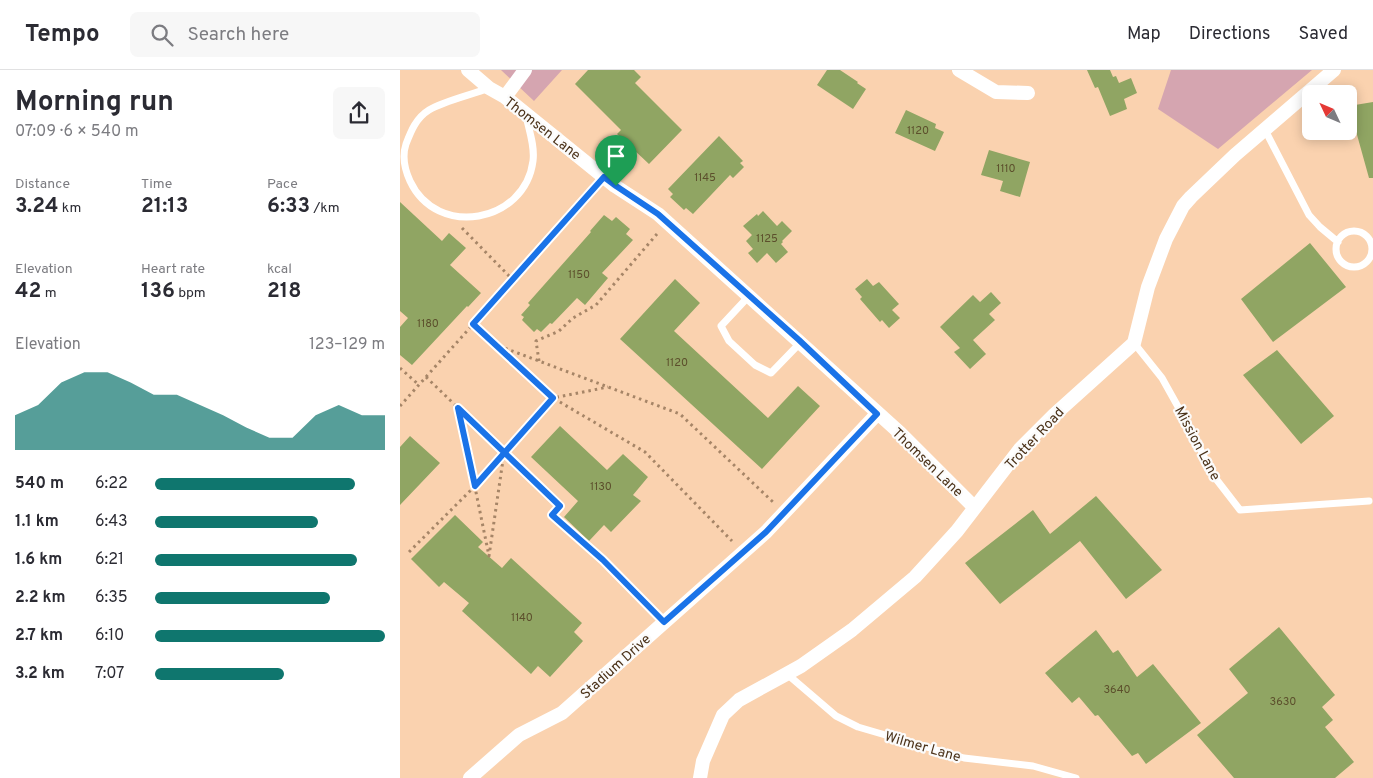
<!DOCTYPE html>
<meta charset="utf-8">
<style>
body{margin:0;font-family:Overpass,sans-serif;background:#f7f7f7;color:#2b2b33;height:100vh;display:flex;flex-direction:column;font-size:19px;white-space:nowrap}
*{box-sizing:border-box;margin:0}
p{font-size:16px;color:#7c7c81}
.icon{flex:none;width:28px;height:28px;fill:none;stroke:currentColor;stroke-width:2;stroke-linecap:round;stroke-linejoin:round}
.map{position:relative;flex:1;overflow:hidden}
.sheet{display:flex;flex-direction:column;background:#fff;width:400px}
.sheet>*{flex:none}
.needle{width:32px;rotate:314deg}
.fabs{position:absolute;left:902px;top:15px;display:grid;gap:10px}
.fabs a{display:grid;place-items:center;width:55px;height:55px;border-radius:8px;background:#fff;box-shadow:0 2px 12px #0003;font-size:25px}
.pin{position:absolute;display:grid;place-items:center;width:42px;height:42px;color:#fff;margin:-51px -21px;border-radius:50% 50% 50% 0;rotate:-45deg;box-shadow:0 0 5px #0007}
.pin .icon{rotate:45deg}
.round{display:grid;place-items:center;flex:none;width:52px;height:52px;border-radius:8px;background:#f7f7f7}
.overview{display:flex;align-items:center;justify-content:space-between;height:85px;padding:0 15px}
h1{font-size:28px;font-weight:700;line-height:38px}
.metrics{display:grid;grid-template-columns:repeat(3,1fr);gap:8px;height:85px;padding:5px 15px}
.metrics div{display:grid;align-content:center}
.metrics b{font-size:21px;font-weight:700}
.metrics small{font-size:14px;font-weight:400}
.metrics p{font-size:14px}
.chart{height:140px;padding:10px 15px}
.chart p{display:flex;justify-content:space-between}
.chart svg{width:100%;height:90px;margin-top:5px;fill:#0f766e;opacity:.7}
ul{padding:0 15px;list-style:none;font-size:16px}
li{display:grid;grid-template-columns:80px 60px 1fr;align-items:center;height:38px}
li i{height:12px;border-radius:6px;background:#0f766e}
header{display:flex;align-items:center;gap:30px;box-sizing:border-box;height:70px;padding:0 25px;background:#fff;border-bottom:1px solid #e1e1e2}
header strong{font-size:24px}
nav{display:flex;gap:28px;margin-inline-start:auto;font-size:18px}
.search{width:350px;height:45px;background:#f7f7f7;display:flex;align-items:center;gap:12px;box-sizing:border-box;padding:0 18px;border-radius:8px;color:#7c7c81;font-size:19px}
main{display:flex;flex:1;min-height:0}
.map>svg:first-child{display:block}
.green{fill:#d5a5b0}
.building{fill:#90a563}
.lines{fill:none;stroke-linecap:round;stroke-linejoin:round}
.path{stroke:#a68567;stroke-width:3;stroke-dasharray:2.5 4;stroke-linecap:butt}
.lane{stroke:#fff;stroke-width:7}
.street{stroke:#fff;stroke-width:14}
.route-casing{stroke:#fff;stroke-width:10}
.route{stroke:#1a73e8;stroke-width:6}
.labels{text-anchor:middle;stroke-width:4.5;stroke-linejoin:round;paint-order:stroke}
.number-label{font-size:11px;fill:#5c4f2c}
.street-label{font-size:14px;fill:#4b3219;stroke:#fbfbfb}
</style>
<header>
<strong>Tempo</strong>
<div class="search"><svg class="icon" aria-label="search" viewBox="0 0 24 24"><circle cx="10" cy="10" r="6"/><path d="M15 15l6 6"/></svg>Search here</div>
<nav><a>Map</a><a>Directions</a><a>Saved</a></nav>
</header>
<main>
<section class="sheet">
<div class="overview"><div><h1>Morning run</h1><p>07:09 · 6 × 540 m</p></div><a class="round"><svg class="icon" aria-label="share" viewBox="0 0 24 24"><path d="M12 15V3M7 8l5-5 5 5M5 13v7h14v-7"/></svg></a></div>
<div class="metrics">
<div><p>Distance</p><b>3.24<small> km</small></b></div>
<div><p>Time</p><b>21:13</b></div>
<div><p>Pace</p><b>6:33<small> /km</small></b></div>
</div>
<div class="metrics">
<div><p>Elevation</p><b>42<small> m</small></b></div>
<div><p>Heart rate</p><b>136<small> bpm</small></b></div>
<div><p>kcal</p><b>218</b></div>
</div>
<div class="chart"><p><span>Elevation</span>123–129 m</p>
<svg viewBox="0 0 160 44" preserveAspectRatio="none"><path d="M0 44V27L10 22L20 11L30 6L40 6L50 11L60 17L70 17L80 22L90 27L100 33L110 38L120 38L130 27L140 22L150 27L160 27V44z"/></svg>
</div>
<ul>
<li><b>540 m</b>6:22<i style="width:87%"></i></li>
<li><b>1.1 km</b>6:43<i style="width:71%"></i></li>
<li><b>1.6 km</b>6:21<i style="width:88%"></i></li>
<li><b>2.2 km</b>6:35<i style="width:76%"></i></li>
<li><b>2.7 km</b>6:10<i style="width:100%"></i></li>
<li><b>3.2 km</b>7:07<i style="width:56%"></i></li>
</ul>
</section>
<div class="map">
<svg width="973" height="708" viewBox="0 0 973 708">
<rect width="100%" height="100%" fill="#fad2af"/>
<path class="green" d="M101,0H162L134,31Z
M771,0H912L818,79L758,39Z"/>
<path class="building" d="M188,0H234L241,7L235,13L282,60L249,94L217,64L221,60L175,14Z
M427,0H440L458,12L457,13L466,19L453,39L417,15Z
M687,0H710L713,7L716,6L719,13L731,8L737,23L724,29L727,39L710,46L698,17L695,18Z
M973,32V108H969L949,36Z
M506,40L536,54L535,58L544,62L535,81L495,63Z
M319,66L343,91L340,93L344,97L333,108L330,105L293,144L286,138L284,140L270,127L273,124L268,119Z
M589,80L630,92L620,127L600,121L603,111L581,105Z
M0,132L42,171L49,163L66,178L50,195L81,223L68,237L67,236L12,295L0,285V257L8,248L0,241Z
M363,141L377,156L382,151L392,161L382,171L383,172L381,174L388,182L376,193L367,183L357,193L348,183L353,179L346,171L352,165L343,156L357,144L358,146Z
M204,145L212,151L216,147L230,159L226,164L233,170L202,203L208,208L185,235L177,228L152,254L150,253L141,262L137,259L134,262L122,250L124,247L121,245L130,235L128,233L191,162L190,161Z
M910,173L946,217L873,272L841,229Z
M275,209L300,233L274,261L368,348L398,316L420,336L362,399L220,269Z
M467,209L473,216L479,212L499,234L492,240L500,248L489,258L482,250L480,252L460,229L462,227L455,219Z
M591,222L601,233L589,244L595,250L573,270L586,284L570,299L554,282L560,278L540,257L573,225L580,232Z
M877,280L934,346L901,374L843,305Z
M160,356L207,400L223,384L248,407L233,425L241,431L211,462L204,455L189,471L164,447L178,431L131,387Z
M10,366L40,393L0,435V377Z
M696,426L762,500L726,529L680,471L600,534L565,493L633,440L650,464Z
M55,445L83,472L78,477L102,498L111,488L182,553L174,562L183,571L150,607L138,596L131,604L62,541L69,533L44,512L39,517L11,489Z
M879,557L935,625L922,637L933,650L925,657L954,692L935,708H834L797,665L848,623L829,599Z
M696,560L713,583L718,580L737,607L753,594L801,653L746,694L738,683L732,686L698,645L695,646L679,627L672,633L645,603Z"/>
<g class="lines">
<path class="path" d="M62,158L113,210
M73,254L153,328L245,382L332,471
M99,276L280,344L373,432
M139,291L136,271L159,261L173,248L196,235L257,164
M0,298L19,315
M26,307L160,436L152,445L203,491L255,543
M0,336L194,119
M59,339L89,486L104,383
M9,482L75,416L153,328L208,317"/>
<path class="lane" d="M89,18C71,25 44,31 29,40C16,48 11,61 6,74C2,86 5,100 10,111C37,169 125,153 133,91C135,76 129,60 126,46
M865,60L909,145L920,157L938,172
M936 179a18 18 0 1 1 36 0a18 18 0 1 1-36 0Z
M349,226L321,256L329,271L355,295L371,303L401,272
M734,273L762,308L791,360L813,405L840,440L969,431
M387,604L436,646L458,657L564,688L633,696L676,708"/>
<path class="street" d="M68,0L89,18L105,27L215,116L258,144L500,363L574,437
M559,0L596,22L628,23
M105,27L125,0
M70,708L119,665L162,643L366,462L477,344
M300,708L303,691L323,645L339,630L401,596L452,560L515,507L557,461L620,379L654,345L734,273L748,217L766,169L783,136L791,127L835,85L934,0"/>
</g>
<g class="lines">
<defs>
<path id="route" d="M216,116L204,107L73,254L153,328L75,416L58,338L160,436L152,445L203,490L264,552L366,462L477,344L399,270L258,144L216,116"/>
</defs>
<use href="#route" class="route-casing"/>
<use href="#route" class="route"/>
</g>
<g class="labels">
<g class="number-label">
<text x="518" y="64">1120</text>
<text x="606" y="102">1110</text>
<text x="305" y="111">1145</text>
<text x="367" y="172">1125</text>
<text x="179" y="208">1150</text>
<text x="28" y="257">1180</text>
<text x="277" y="296">1120</text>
<text x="201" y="420">1130</text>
<text x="122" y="551">1140</text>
<text x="717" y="623">3640</text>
<text x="883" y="635">3630</text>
</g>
<g class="street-label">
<text transform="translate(143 58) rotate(38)" y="5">Thomsen Lane</text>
<text transform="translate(634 368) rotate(-47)" y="5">Trotter Road</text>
<text transform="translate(798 373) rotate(62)" y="5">Mission Lane</text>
<text transform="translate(528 392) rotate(44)" y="5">Thomsen Lane</text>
<text transform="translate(215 596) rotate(-42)" y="5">Stadium Drive</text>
<text transform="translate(523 676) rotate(16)" y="5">Wilmer Lane</text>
</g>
</g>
</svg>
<div class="fabs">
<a><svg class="needle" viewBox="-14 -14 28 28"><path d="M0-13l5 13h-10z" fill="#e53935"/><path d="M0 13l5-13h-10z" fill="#7c7c81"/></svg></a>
</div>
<div class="pin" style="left:216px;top:116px;background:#1e9e55"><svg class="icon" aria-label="arrive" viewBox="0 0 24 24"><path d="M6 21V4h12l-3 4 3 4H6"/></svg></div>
</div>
</main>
